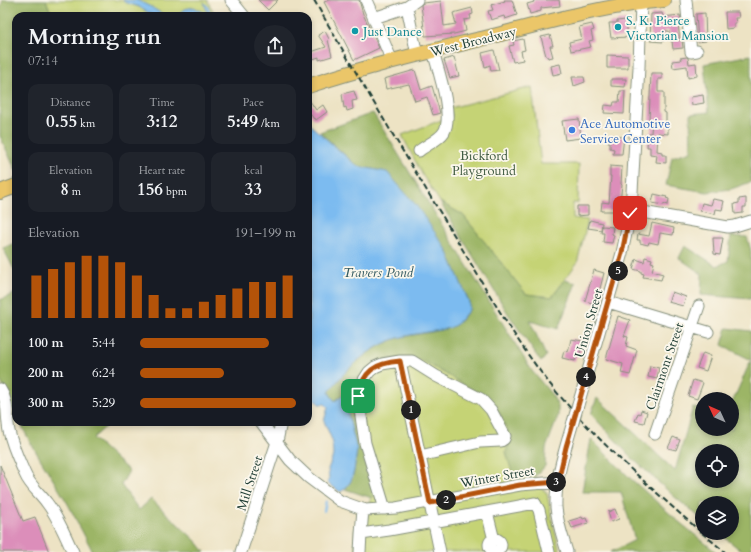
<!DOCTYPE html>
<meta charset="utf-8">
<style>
body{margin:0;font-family:Cardo,serif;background:#20242c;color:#f1f3f6;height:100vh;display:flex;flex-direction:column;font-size:15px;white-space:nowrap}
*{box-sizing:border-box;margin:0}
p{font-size:13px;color:#9ea1a6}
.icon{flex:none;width:22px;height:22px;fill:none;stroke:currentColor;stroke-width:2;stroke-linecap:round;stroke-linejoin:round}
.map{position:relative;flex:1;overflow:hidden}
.panel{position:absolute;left:12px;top:12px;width:300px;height:414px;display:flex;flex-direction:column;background:#171b24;border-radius:12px;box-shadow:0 2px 6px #0003}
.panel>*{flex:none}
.needle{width:26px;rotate:314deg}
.fabs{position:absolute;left:695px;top:392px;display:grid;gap:8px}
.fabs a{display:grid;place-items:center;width:44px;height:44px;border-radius:50%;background:#171b24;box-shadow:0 2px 6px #0003;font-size:20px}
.pin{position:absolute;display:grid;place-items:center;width:34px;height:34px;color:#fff;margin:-17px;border-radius:8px;box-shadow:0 2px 6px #0006}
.km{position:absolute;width:20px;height:20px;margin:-10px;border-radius:50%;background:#222;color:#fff;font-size:11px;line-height:20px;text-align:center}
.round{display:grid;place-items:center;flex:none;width:42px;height:42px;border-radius:21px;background:#20242c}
.headline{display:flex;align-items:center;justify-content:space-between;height:68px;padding:0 16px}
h1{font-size:22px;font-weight:700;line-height:30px}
.metrics{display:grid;grid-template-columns:repeat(3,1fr);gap:6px;height:68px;padding:4px 16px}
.metrics div{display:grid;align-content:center;border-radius:10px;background:#20242c;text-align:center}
.metrics b{font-size:17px;font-weight:700}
.metrics small{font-size:11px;font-weight:400}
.metrics p{font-size:11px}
.chart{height:112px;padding:8px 16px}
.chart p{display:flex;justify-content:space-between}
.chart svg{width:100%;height:72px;margin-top:4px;stroke:#b45309;stroke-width:6}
ul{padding:0 16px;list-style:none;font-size:13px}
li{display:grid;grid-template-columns:64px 48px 1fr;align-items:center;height:30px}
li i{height:10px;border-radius:5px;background:#b45309}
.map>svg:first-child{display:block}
.green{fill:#c5d374;stroke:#728854}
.forest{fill:#9cb566;stroke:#5e794d;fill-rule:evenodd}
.water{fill:#7cbbf0;stroke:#4e7c92}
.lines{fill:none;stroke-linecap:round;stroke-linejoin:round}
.stream{stroke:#7cbbf0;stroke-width:2}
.building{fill:#dc8eba}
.minor-casing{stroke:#86907c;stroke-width:13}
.major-casing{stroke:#86907c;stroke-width:16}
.minor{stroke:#fff;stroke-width:11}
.major{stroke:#ebc669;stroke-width:14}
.rail{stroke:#1f3d34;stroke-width:2;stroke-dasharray:6 3;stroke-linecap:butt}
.minor-bridge-casing{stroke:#86907c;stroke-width:13;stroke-linecap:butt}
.minor-bridge{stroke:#fff;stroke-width:11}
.route-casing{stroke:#fff;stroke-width:8}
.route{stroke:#b45309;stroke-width:5}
.culture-dot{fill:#0f9aa8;stroke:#fbf7ec;stroke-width:1.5}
.shop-dot{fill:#3f7fe0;stroke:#fbf7ec;stroke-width:1.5}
.labels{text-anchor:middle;stroke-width:3.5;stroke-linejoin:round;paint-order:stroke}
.culture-label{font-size:13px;fill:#0d838f;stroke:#fbf7ec;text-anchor:start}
.street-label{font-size:13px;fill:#1f3d34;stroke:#fbf7ec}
.shop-label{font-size:13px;fill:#366cbe;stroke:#fbf7ec;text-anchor:start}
.park-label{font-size:13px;fill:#405b41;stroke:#fbf7ec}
.water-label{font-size:14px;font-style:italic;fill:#365c63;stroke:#fbf7ec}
</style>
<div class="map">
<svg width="751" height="552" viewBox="0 0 751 552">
<rect width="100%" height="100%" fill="#fbf7ec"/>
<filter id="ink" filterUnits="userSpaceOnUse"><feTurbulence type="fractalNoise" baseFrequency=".025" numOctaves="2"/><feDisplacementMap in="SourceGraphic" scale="8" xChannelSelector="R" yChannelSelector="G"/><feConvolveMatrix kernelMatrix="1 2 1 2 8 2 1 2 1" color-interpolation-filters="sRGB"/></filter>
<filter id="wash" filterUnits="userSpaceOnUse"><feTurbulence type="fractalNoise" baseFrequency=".012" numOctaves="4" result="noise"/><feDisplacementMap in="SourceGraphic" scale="16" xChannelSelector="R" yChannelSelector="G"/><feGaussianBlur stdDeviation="0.9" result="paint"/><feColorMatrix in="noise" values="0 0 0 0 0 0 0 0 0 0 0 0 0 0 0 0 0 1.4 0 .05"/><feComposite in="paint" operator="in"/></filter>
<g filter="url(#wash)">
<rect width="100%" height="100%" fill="#ede3c4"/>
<path class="green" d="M46,0H207L216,16H52Z
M532,87L541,164H579L578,203H573V218L588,220L577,263L552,297L526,294L463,215L440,202L423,176L402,135L452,116L450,108Z
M463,347L542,489L545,491L547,494L553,524L560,552H355V530L366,520L371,502L359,428L366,365Z"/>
<path class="forest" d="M3,0H46L52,16H16V171L0,136V9Z
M751,55V182L731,189L707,192L666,185L672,157L691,151L690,114L709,112L704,64Z
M373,113L532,371L552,395L558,406V416L546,448L545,466L538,474L530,478L514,479L506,452L510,441L508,433L500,414L491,402L485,397L425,362L412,358L387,359L357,387L375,495L372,498L345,489L351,481L354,472L357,450L348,414V400L342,395L335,401L331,396L329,392L332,388C349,366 371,347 398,338C413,334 446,332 457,324C462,320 466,314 469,310V302L447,250L387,172L357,166L320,132Z
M440,202L463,215L526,294L552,297L565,280L576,283L558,329L530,321L546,356L541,362L509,315Z
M731,236L747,237L751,251V299L701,295L702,274L679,258L685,246L717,266L728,261Z
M15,243L16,245V273L3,248Z
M16,293V413L0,380V300Z
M727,328L751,331V552H743L719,533H732V503H702V519L677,499L632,458L591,414L597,398L675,471L693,407L702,410V429H732V403L751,360L722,345ZM702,451H732V481H702Z
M20,422H111L93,438L129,471L121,485L139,510L151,499L197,542L205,552H93L68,504L30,442Z
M591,439L630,478L678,521L716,552H611L635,540L621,492H582Z"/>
<path class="water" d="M123,0H137L151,7L166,16H154L139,7L124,2Z
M204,2L208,6L212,16C205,16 198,14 190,14L189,16H176L184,9L194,7L205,13L207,12Z
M308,123L357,166L387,172L416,205L447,250L469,302V310L457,324L450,328C433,332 415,333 398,338C371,346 349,366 332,388L329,392L331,396L335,401L345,394H347L348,398V414L357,450L354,471L351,481L345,489L340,492L327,482L329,478L328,469L332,459L333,455L332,440L324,421L328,407L325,404H319L317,402L311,394L309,367Z"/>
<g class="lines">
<path class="stream" d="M324,511L326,501"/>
</g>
<g id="blocks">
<path class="building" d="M258,0H278L268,10Z
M329,0H359L363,14L379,48L354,60L324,2Z
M504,0H512L517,15L505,19L504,16L491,20L488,11L493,10L491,5L505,1Z
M533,0H559L560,6L541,8V11L530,14L527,4L534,2Z
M441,1L444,26L456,24L453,13L472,8L473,14L470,15L471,19L464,20L466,31L454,34L425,36L421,5L423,3Z
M725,12H738L739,18H735L736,23H734V28L726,29Z
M662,13L663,17L680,15L681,23H678L680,41L682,40L683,48L673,49L672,41H670L669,31H664L663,42L650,41L651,14Z
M705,13L706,41L698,42L696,14Z
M626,20L628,37L611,38L609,23H617V21Z
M592,24L594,30L591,31L593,40L589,41L591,47L571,51L569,42L582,39L579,27Z
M325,31L329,39L328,40L332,56L319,60V57L310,60L308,53L326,47L318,35Z
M550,35L553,46H550L553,57L548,58L547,56H546L541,37Z
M523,39L525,50L521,51L523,60L513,62L509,46L514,45L513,41Z
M494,50L499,70L491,71L490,65L485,67L482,53Z
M607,55L628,56V68H607Z
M454,57L459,76L450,78L444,60Z
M687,57L688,58L689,64L696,63L697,76L688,78L687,66L673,68L672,61L681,60L680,58Z
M560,64L562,73L553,75L551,66Z
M415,70L421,90L432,86L440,113L433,115L427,97L415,101L409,84L386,89L384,79Z
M651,73H662V79H658V92H664V112L666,113V127L668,128V134L658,133L657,151L662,152V155H666V163L656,162L657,155L650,154V147H647L648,133H651L652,120H649Z
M572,77H584L585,82L574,86Z
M611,79H626L625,87L611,86Z
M354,91L357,100L352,101L353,109L347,111L346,107L344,108L342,94Z
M620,91H625L624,114L604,113L605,105L613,106L614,102H619Z
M703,95L704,103L692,105L691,97Z
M308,98L316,110L323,105L327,112L316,120L315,118L314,119L308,111Z
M579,119L581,138L565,140L562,121Z
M608,136L624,137L622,154H613L614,149L610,148V142H608Z
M610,166L622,167L621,184L622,185L619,211H601L602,202L609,203L611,176H610Z
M654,194L667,197L666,198L669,199L668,205L665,204L664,205L652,203Z
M746,198V207H743V213L735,214L734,204L739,203V199Z
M713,199L724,201L722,210L716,209L715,214L700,211L702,203L711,205Z
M577,206H588V215L577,216Z
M590,220L602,223L601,230L588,228Z
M652,223L674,228L673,235L660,233L658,244L649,242L648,245L640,243V240H637L638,234L649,236Z
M602,226L613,227L612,234L614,235L612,243L603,242L604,233H601Z
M713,238H723L720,255L714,254Z
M645,257L652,259L651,262L654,263L652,271L663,274L661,280L643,277L644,274L641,273V271L633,269L636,259L644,262Z
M594,270L604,273L596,304L585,301Z
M672,292L686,297L683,306L668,302Z
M618,316L630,320L624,336L628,337L626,346L637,350L630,375L621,373L623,364L606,359Z
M571,339L583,341L579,357L576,356L575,361L562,358L564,351L568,352Z
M703,353L711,356L706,371L697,368Z
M650,366L659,368L657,379L648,377Z
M693,380L703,383L697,399L688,396Z
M641,410L647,412L644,423L635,421L638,413L640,414Z
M673,437L680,440L676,450L668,448Z
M0,465L23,521L35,517L49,552H0Z
M615,509L619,519L611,522L608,512Z
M582,517L583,519L586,518L588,523L572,528L569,521Z"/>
</g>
</g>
<g filter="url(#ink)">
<use href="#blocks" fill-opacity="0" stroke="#86907c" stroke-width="1"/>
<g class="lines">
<defs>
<path id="minor" d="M231,0L244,16
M366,0L392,61
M686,0L691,52L697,51
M407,7L417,0
M374,18L407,7L417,55
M419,151C426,145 439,140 444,132C454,115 438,70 433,51
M631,210L728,227L735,226L751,221
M608,302L708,332
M0,389C9,402 6,416 9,431C12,446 19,460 25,474C30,486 40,493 47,503C58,517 65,536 73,552
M578,405L622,253L631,210L639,67L641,2L638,0
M261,422L290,460L308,477L340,501L365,510L396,508L520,485L558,482
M655,434L699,306
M420,456L480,442L501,441L504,439L505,436L491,410L481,399L436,376L412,361H400L440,552
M385,509L365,443L358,396L362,383L369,372L375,367L382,364L400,361
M487,512L535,503L539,510L549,552
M361,534L363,509
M489 545a6 6 0 1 1 12 0a6 6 0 1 1-12 0Z
M241,552L277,442L281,422
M360,552L361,534L389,530L487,512L494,540
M567,552C563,538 557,522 556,507C555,478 565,450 573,422"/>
<path id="major" d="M308,86C371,65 436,50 501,34C555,20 609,5 664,0
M0,192L16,186"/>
</defs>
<use href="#minor" class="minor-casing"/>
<use href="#major" class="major-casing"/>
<use href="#minor" class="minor"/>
<use href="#major" class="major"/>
<path class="rail" d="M314,0C359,79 406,157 454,235C485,287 515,341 554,389C598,442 650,487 702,533
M702,533L725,552"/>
<defs>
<path id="minor-bridge" d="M573,422L578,405"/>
</defs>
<use href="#minor-bridge" class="minor-bridge-casing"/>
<use href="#minor-bridge" class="minor-bridge"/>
</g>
</g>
<g class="lines" filter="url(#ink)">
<defs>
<path id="route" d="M358,396C363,371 375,363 400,361L430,503L520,485L558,482L566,447L622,253L630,213"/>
</defs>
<use href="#route" class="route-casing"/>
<use href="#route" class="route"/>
</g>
<g class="culture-dot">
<circle cx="618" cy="27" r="4"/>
<circle cx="355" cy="31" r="4"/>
</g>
<circle class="shop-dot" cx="572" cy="130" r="4"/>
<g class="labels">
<g class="culture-label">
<text x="626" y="25">S. K. Pierce<tspan x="626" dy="15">Victorian Mansion</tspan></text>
<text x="363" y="36">Just Dance</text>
</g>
<g class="street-label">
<text transform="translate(473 41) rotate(-14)" y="5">West Broadway</text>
<text transform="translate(588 323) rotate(-74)" y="5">Union Street</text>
<text transform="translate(664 366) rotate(-71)" y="5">Clairmont Street</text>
<text transform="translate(497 476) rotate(-10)" y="5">Winter Street</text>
<text transform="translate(249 483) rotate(-72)" y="5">Mill Street</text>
</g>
<g class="shop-label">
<text x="580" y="128">Ace Automotive<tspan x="580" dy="15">Service Center</tspan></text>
</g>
<g class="park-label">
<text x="484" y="160">Bickford<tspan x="484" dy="15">Playground</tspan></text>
</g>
<g class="water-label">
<text x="378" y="277">Travers Pond</text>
</g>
</g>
</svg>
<div class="fabs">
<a><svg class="needle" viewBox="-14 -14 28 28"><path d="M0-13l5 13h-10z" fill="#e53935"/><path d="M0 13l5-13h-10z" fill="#9ea1a6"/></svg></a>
<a><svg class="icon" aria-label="locate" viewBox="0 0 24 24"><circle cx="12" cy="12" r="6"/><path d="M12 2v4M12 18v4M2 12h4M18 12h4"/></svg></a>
<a><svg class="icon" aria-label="layers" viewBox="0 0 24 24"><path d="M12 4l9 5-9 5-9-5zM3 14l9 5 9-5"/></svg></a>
</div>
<div class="pin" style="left:358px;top:396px;background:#1e9e55"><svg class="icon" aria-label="arrive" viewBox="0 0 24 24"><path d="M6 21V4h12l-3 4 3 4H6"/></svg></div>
<div class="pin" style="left:630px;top:213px;background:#d93025"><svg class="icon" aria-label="check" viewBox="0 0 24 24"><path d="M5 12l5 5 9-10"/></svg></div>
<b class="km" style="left:411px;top:410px">1</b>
<b class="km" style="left:446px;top:500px">2</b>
<b class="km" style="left:556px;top:482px">3</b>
<b class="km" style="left:586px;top:377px">4</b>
<b class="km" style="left:618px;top:271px">5</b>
<section class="panel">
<div class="headline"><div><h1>Morning run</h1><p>07:14</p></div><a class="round"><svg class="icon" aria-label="share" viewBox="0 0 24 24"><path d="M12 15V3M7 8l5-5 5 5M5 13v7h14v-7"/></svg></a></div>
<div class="metrics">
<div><p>Distance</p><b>0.55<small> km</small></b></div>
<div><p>Time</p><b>3:12</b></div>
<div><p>Pace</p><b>5:49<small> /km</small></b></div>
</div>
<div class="metrics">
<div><p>Elevation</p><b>8<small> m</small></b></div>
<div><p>Heart rate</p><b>156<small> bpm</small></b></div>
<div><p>kcal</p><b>33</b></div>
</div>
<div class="chart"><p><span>Elevation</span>191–199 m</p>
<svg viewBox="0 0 160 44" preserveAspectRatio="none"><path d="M5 44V18M15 44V14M25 44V10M35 44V6M45 44V6M55 44V10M65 44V18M75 44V30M85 44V38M95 44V38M105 44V34M115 44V30M125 44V26M135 44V22M145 44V22M155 44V18"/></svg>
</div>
<ul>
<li><b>100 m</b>5:44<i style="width:83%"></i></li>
<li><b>200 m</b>6:24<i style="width:54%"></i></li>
<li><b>300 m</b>5:29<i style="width:100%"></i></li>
</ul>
</section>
</div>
